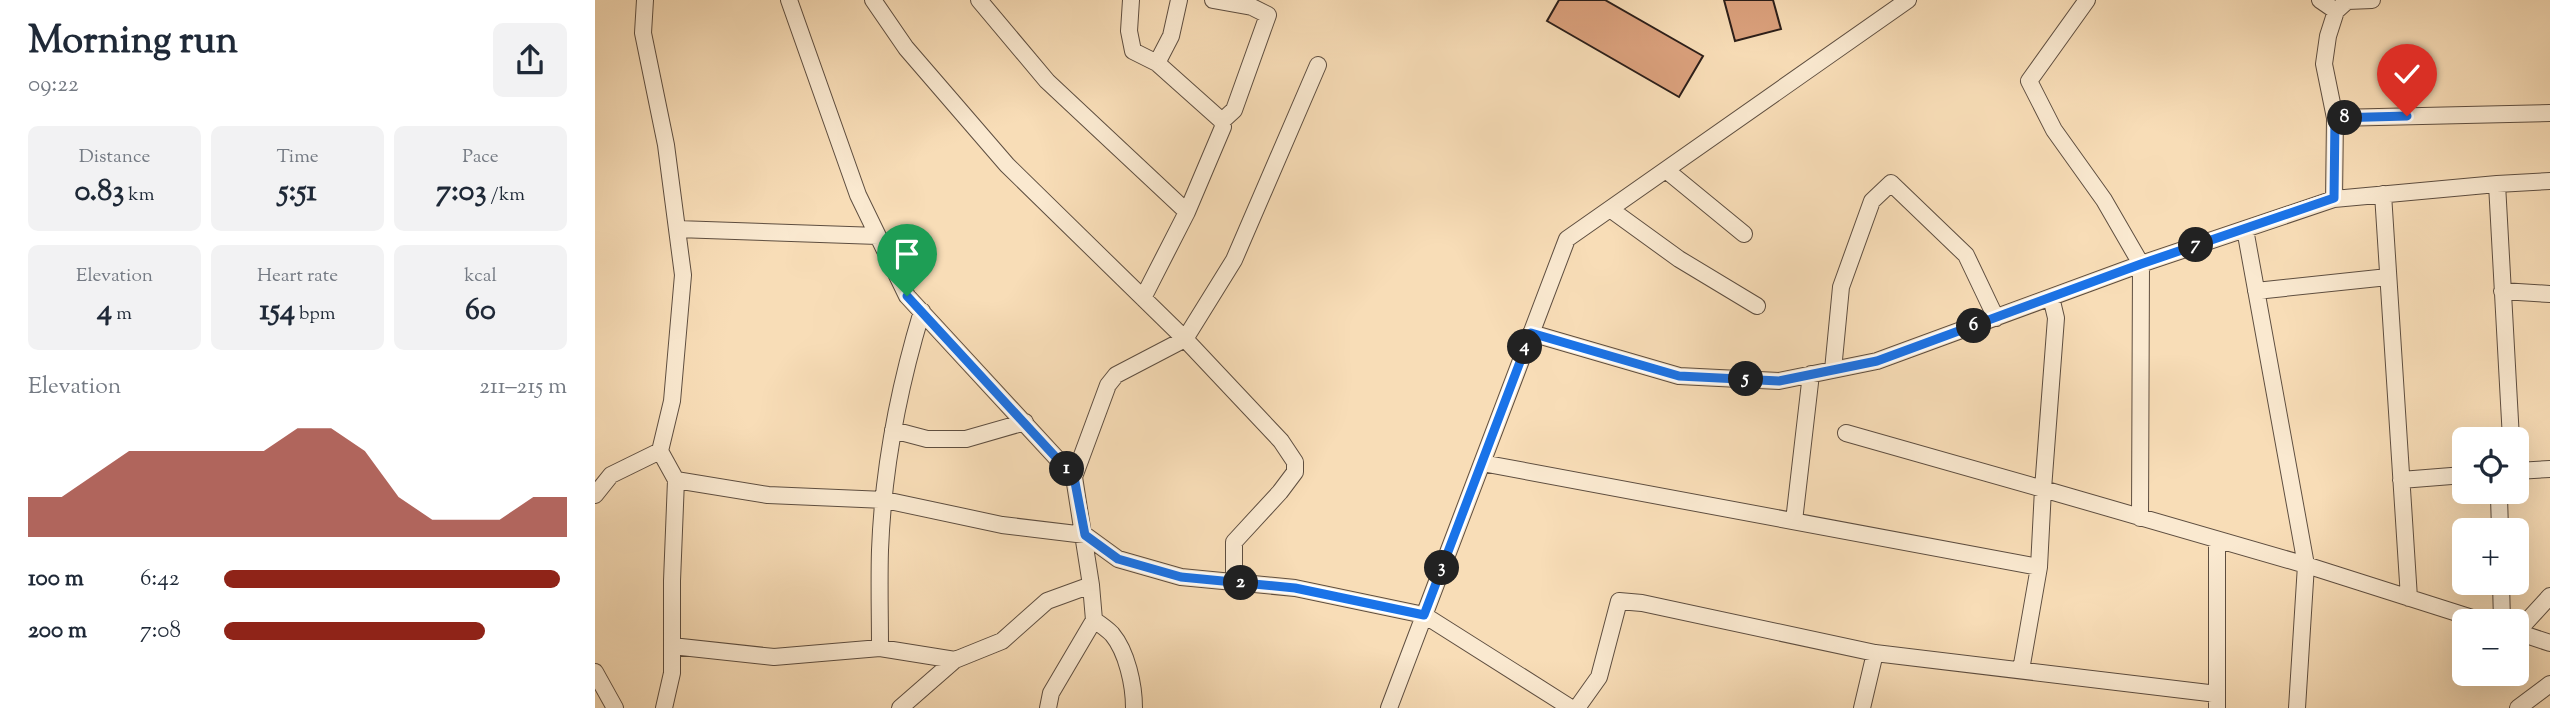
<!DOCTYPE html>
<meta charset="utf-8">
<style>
body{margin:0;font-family:"Sorts Mill Goudy",serif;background:#f2f2f3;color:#1f2937;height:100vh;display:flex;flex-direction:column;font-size:26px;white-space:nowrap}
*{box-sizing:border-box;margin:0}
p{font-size:23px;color:#747a83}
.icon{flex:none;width:38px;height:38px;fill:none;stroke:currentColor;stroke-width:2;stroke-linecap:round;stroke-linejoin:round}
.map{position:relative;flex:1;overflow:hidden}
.side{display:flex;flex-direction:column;background:#fff;width:595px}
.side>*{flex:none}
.buttons{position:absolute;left:1857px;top:427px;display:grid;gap:14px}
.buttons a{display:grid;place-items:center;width:77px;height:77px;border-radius:10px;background:#fff;box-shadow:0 7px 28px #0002;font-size:35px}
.pin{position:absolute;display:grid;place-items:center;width:60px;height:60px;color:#fff;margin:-72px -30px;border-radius:50% 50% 50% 0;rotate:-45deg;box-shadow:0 0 7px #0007}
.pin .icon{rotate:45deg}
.km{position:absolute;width:35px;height:35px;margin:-18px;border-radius:50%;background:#222;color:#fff;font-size:19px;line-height:35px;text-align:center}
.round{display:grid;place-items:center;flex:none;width:74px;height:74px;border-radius:10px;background:#f2f2f3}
.headline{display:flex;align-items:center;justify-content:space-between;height:119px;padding:0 28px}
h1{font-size:38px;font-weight:700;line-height:52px}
.stats{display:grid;grid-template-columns:repeat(3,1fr);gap:10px;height:119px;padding:7px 28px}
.stats div{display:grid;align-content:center;border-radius:10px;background:#f2f2f3;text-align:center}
.stats b{font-size:30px;font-weight:700}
.stats small{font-size:19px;font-weight:400}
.stats p{font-size:19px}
.chart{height:196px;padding:14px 28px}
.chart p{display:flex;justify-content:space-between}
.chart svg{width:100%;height:126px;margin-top:7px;fill:#8f2418;opacity:.7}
ul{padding:0 28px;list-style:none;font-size:23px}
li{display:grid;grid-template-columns:112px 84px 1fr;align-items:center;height:52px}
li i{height:18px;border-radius:9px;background:#8f2418}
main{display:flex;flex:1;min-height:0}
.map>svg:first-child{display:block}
.building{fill:#dba17d;stroke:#2b1e19;stroke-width:2}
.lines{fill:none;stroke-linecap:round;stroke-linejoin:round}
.minor-casing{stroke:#5e4e40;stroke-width:18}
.minor{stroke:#fae9d0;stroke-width:16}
.route-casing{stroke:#fff;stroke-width:14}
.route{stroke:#1a73e8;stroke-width:9}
</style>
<main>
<section class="side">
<div class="headline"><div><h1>Morning run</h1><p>09:22</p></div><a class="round"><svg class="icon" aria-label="share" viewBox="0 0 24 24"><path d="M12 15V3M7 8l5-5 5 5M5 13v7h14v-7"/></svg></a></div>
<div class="stats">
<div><p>Distance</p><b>0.83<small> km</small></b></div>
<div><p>Time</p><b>5:51</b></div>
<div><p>Pace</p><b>7:03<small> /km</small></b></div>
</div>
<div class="stats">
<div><p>Elevation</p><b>4<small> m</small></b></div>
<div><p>Heart rate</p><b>154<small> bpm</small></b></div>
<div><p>kcal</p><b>60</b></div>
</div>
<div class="chart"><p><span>Elevation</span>211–215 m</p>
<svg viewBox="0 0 160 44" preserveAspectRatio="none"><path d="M0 44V30L10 30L20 22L30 14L40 14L50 14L60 14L70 14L80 6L90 6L100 14L110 30L120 38L130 38L140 38L150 30L160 30V44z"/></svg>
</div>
<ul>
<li><b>100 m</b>6:42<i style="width:98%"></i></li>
<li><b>200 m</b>7:08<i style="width:76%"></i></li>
</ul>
</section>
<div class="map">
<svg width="1955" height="708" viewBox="0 0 1955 708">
<rect width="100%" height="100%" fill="#f8ddb7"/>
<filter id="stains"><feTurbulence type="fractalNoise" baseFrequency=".00286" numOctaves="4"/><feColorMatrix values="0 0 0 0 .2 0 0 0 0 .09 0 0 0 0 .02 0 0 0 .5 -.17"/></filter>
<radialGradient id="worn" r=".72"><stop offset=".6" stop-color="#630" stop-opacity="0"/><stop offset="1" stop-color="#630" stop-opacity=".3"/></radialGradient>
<path class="building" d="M964,0H1010L1108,56L1084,97L952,21Z
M1129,0H1178L1186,29L1140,41Z"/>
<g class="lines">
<defs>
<path id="minor" d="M50,0L48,33L71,145L88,275L77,401L65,451
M194,0L263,195L312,296L479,477L496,585L452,601L407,641L360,660L305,708
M278,0L311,48L412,165L590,339L686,441L700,462V472L685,492L639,542V582
M384,0L452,81L592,212
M536,0L534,31L538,51L562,63L627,121
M1492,0L1434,81L1459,130L1509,200L1546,264L1545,518
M1725,0L1741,11
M562,63L576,36L584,0
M1740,118L1955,113
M1071,170L1149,234
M1902,184L1955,181
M1788,194L1814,598
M1739,199L1740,118L1729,64L1733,36L1741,11L1752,1L1777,0
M1015,209L1084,259L1162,306
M82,229L283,236
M1650,229L1711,565L1702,708
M1661,291L1793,277
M1907,291L1955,294
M548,298L592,212L628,127L627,121L639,110L673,15L657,7L618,0
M936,333L1084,376L1184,381L1282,361L1546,264L1739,199L1902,184L1916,439
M1238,370L1246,287L1277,201L1296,183L1371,255L1401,318
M298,430L332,439H371L430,422
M1251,433L1448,489L1461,318L1456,297
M887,463L1444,567L1448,489L1711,565L1887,621
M1922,471L1955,469
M479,477L513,385L521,375L590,339L639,260L723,65
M1806,480L1869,475
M0,495L16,475L65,451L81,480L173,495L290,500L407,525L490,535L523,559L586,577L700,588L829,615L976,708
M1199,521L1216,374
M1905,530L1904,497L1907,492
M1622,540V708
M1906,583L1907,621
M499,620C505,624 512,629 517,634C532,652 539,685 539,708
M1922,632L1955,596
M1922,632L1955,643
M77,646L179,657L285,648L360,660
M285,648C285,615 284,583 285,550C288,471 304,387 327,311
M1426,670L1444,567
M0,672L20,708
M69,708L77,673V581L81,480
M453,708L456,693L499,620L496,585
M794,708L972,239L1313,0
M982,708L1004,677L1024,601L1047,603L1280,653L1622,694
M1267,708L1280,653
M1923,708L1955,684"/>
</defs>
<use href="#minor" class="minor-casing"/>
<use href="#minor" class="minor"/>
</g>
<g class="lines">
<defs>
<path id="route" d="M312,296L479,477L490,535L523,559L586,577L700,588L829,615L936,333L1084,376L1184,381L1282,361L1546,264L1739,198L1740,118L1812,116"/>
</defs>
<use href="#route" class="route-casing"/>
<use href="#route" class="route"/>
</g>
<rect width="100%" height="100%" filter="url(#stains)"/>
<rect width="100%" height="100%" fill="url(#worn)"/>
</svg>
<div class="buttons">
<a><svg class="icon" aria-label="locate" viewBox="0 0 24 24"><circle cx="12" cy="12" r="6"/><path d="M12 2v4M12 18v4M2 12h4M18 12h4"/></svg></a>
<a>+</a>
<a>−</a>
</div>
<div class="pin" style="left:312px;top:296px;background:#1e9e55"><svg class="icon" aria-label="arrive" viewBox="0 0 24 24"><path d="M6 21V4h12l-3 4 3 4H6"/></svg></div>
<div class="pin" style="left:1812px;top:116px;background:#d93025"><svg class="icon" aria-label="check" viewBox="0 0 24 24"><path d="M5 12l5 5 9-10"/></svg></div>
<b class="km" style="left:472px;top:469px">1</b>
<b class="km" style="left:646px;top:583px">2</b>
<b class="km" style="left:847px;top:568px">3</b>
<b class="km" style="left:930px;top:347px">4</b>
<b class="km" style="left:1151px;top:379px">5</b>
<b class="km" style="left:1379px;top:326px">6</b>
<b class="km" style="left:1601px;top:245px">7</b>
<b class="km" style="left:1750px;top:118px">8</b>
</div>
</main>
